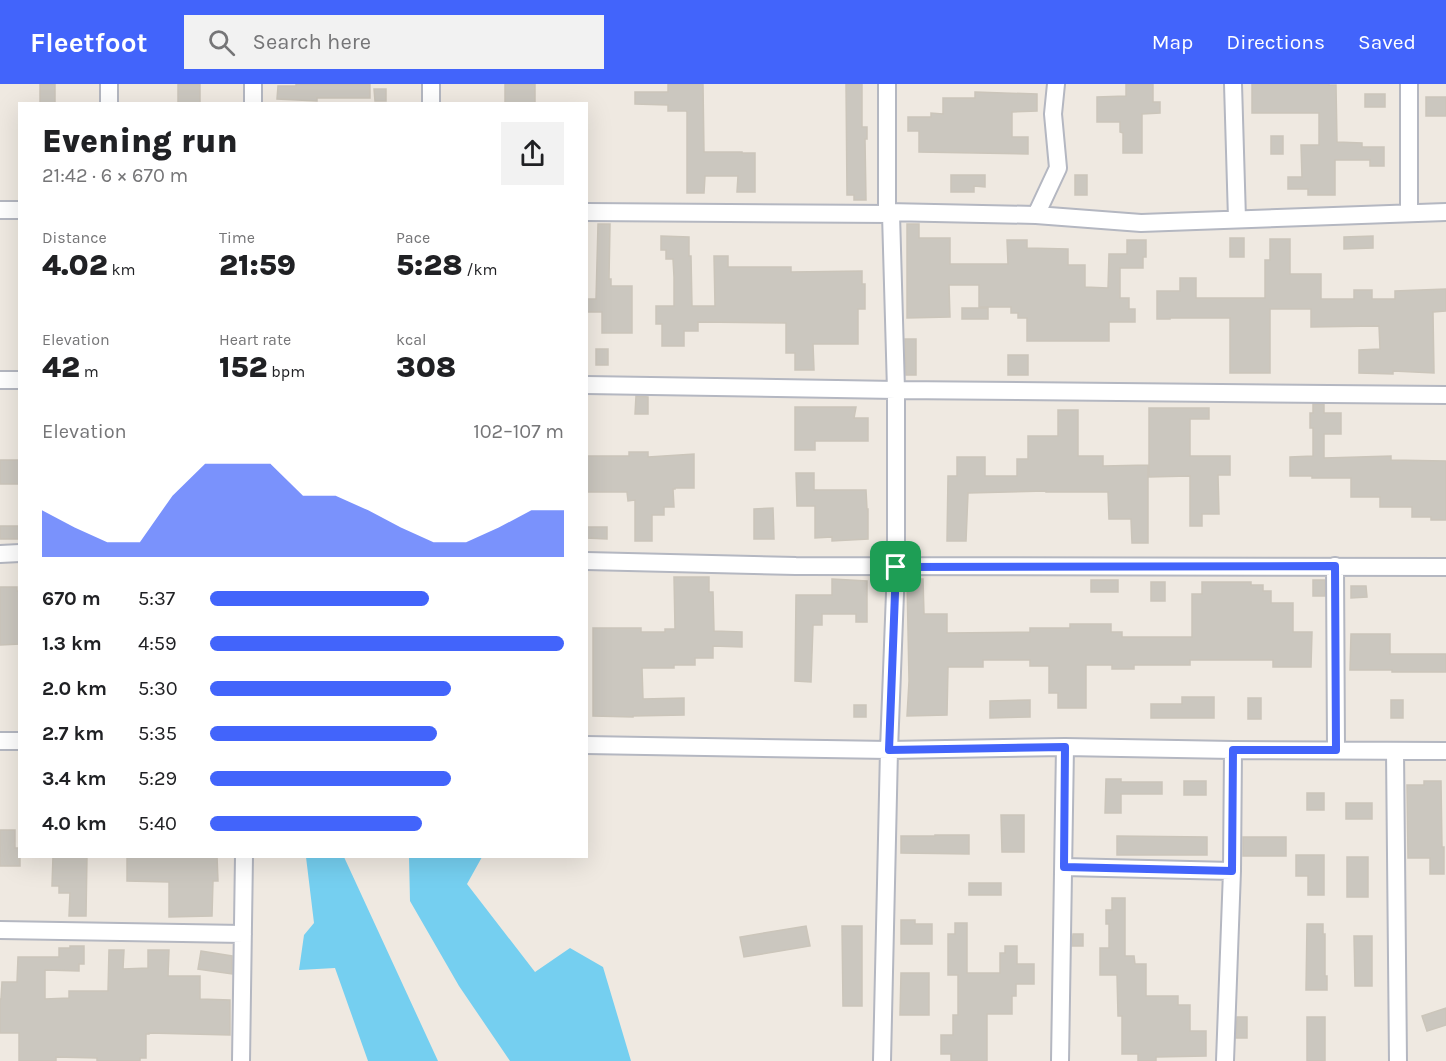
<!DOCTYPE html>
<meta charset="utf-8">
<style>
body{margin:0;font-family:Karla,sans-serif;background:#f2f2f2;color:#202124;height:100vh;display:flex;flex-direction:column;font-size:22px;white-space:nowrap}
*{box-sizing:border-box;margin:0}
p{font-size:20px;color:#757577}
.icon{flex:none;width:33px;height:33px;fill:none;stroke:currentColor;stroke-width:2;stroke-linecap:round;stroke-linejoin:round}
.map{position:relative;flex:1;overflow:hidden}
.sheet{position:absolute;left:18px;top:18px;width:570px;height:756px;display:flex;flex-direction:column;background:#fff;border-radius:0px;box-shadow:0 6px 24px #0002}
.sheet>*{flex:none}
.pin{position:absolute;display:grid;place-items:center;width:51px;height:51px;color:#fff;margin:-26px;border-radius:12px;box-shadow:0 3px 9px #0006}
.round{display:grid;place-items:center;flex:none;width:63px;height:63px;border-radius:0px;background:#f2f2f2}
.headline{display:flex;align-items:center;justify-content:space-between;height:102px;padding:0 24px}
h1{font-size:33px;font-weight:800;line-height:45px}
.figures{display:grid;grid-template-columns:repeat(3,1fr);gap:9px;height:102px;padding:6px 24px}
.figures div{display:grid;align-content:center}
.figures b{font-size:30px;font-weight:800}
.figures small{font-size:16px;font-weight:400}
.figures p{font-size:16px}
.chart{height:168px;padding:12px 24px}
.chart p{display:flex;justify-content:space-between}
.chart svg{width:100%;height:108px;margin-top:6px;fill:#4264fb;opacity:.7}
ul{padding:0 24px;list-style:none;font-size:20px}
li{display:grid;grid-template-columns:96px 72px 1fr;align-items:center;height:45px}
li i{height:15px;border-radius:8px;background:#4264fb}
header{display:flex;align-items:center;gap:36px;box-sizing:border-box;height:84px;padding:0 30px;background:#4264fb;color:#fff}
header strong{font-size:28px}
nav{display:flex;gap:33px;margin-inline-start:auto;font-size:21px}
.search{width:420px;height:54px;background:#f2f2f2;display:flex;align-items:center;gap:15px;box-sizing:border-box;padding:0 21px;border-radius:0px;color:#757577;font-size:22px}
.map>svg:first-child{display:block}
.water{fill:#75cff0}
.building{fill:#cbc7bf;stroke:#cbc5ba;stroke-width:1.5}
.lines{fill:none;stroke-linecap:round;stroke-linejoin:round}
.minor-casing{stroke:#b4b7c1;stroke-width:20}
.minor{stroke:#fff;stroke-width:16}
.route-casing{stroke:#fff;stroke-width:12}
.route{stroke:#4264fb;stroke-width:8}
</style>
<header>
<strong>Fleetfoot</strong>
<div class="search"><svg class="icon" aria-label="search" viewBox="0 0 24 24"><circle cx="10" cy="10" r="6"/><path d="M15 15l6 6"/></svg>Search here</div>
<nav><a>Map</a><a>Directions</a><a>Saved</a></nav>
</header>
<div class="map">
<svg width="1446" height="977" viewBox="0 0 1446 977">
<rect width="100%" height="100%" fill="#efe9e1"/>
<path class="water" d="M306,773H344L438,977H368L335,884L299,886L304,851L314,839Z
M409,773H482L467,800L535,888L570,864L603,883L631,977H510L459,902L410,817Z"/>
<path class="building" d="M40,0H55V20H40Z
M178,0H200V20H178Z
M296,0H370V14H317V17L277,15L278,2H296Z
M505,0H535V20H505Z
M668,0H703L704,68H742V69H755V108H737L738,92H705L704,109H687V28L686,27H668V21L635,20V8H668Z
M846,0H862V43H867V55H865L866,116H854V111H847Z
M1126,0H1153V18H1160V29L1142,30V69H1123V49L1120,48V38H1097V13L1126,12Z
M1252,0H1329V1H1336L1337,58L1362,59V63H1384V82H1370V76H1335V111H1308V105H1288V93H1302L1301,61H1319V29H1252Z
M374,5H386V17H375Z
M975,8L1037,10V27L1012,28V53H1028V70L919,68V47H908V33H931V29L943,30V14H975Z
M1365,10H1385V23H1365Z
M1426,13H1446V32H1426Z
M1271,52H1283V70H1271Z
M951,91H985V103L974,102V108H951Z
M1075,91H1087V111H1075Z
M598,140H610L609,195H611V202H632V249H602V228H586V215H596Z
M907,140H919V154H950V180H1008L1007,156H1027V164L1068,165V181H1085V203L1108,204L1109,170H1127V156H1146V173H1143V184H1120V214H1129V225H1135V238H1109V257H1027V234H1018V229H1011V223H979V201H949L950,233L907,234Z
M661,152L689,153V172H691L692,222H715L714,172H728V183H791V188L862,187V200H865V225H858V260H813L814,286H795V269H786V239L698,238V247H684V262H662V240H656V222H674V193L673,175H666V166H661Z
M1373,152V164L1344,165V153Z
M1230,154H1244V173H1230Z
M1270,155H1290V190H1321V215H1354V206H1372V215H1395V207L1446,205V227L1433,228L1434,289L1393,287V290L1359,289V266L1380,265L1379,242L1311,243V225H1270V289H1230V234H1170V235H1157V207H1180V194H1196V214H1265V176H1270Z
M962,224H988V235H962Z
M905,255H916V291H906Z
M596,265H608V281H596Z
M1008,271H1028V291H1008Z
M636,312L648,313V330H635Z
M1313,320H1324V329H1341V350H1324V374L1391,372V376L1446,377V436H1431V433H1412V423H1380V413H1351V394H1312V392H1290V373L1313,372V344H1310V329H1313Z
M795,323H856L854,334H868V357H815V366H795Z
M1149,324H1209V335H1190V372H1230V391H1218L1219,430H1202V442H1190V392L1149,393Z
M1058,326H1078V372H1103V382L1148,381V459H1132L1131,435H1109L1108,408H1046V407L968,409L966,457H947L948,392H957V373H985V392H1017V375H1028V352H1058Z
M629,368H648V373L694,370V404H675V405H673L674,423H664V431H652V457H635V416L628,417L627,408H586V372H629Z
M0,376H20V400H0Z
M796,389H814V406H866L867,425H868V455L832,457V453L815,454V422H797Z
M773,424L774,455H754V425Z
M0,442H20V455H0Z
M586,443H607V455L586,454Z
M674,493H709V508H713L714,547L742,548V563L713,562V574H695V581H674V584H642L643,615L684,614V631L633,632V633L593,632V544H641V548H665V545H675Z
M832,495L867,497V538H856V530H822V541H813L811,598L795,597L796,511H832Z
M907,495H923L924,530H947V549L1030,548V544H1070V540H1111V548H1122V553H1192V510H1202V498H1251V501H1263V507H1271V519H1293V548H1312L1311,583H1273V576H1190V581H1134V585H1112V581H1086V624H1058V609H1049V582H1030V576H983V583H948L947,631L907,632L909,597Z
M1091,496H1118V508H1091Z
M1313,496H1325V512H1313Z
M1151,498H1165V517H1151Z
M1351,502H1366L1367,513L1351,514Z
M0,503H17V507H19L20,560L0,561Z
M1351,550H1390V570H1446V588H1392V586H1350Z
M1182,613H1214V634H1151V620H1182Z
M1248,614H1261V635H1248Z
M1030,616V633L990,634V617Z
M1391,616H1403V634H1391Z
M854,621H866V633H854Z
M1106,695H1121V698H1162V710H1121V729H1105Z
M1184,697H1206V711H1184Z
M1424,697H1441L1442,763H1444V790H1430V774H1408L1407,701H1424Z
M1307,709H1324V726H1307Z
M1346,719H1372V735H1346Z
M1001,731H1024V768H1002Z
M0,746H15V764H20V782H0Z
M935,751H969V770L901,769V752H935Z
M1117,752L1207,753V771H1117Z
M1243,753H1286V772H1243Z
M1296,771H1324V811H1308V792H1296Z
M53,772H87L86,832H69L70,809H59V802H52Z
M127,772H217L218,797H213L212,832L169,833V798L127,797Z
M1347,773H1368V813H1347Z
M969,799H1001V811H969Z
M1112,814H1125V872H1134L1135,880H1146V912H1178V921H1190V947H1206V972L1156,973V977H1138V970H1122V932H1118L1117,891H1100V864H1109V840H1106V826H1112Z
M901,836H915V840H932V860H901Z
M955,839H967V889H1000V869H1005V862H1017V880H1034V900H1016V912H1012V930H987V977H951V970H941V951H953V931H958V891H948V850H955Z
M1307,840H1323V850H1325V892H1327V906H1306Z
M806,842L810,862L744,873L740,853Z
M842,842H862V922H843Z
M1073,850H1083V862H1072Z
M1354,852H1372V902H1355Z
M70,862H84V880H79V887L45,886V915L69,914V907H108L109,866H124L123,885L148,884V866H169L168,892H200V915L230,916V951L149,949V950H146V974H140V977H97V974L56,973V977H19V949H0V915H1L2,898H17L18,873H59V864H70Z
M201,867L232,872V890L198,885Z
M901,889H929V931H900Z
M1446,924V941L1427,947L1422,932Z
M1237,933H1247V954H1236Z
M1307,933H1325V977H1307Z"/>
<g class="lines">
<defs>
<path id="minor" d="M109,0V20
M253,0V20
M431,0V20
M1233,0L1237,135
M1409,0V129
M0,126H20
M586,128L891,130
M887,128L1036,131L1141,139L1446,128
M1036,131L1058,84L1053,30L1056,0
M0,296H20
M586,301L896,306L1446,311
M0,470L20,469
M586,477L796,482L1446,483
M1335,482L1336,666
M0,657H20
M586,661L889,666L1065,663L1233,666L1446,667
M1395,667L1398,977
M1064,783L1232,787
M0,846L243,850
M241,977L244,772
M882,977L889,666L896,483V306L891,130L887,128V0
M1060,977L1065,663
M1225,977L1232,787L1233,666"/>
</defs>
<use href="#minor" class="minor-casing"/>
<use href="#minor" class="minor"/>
</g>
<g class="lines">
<defs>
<path id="route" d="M1335,482L1336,666H1233L1232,787L1064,783L1065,663L889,666L896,483Z"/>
</defs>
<use href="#route" class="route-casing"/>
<use href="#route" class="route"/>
</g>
</svg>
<div class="pin" style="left:896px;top:483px;background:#1e9e55"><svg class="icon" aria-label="arrive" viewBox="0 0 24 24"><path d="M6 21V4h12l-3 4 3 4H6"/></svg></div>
<section class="sheet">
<div class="headline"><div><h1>Evening run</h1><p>21:42 · 6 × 670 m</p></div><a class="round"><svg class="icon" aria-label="share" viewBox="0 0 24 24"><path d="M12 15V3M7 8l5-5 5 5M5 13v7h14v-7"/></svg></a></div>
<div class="figures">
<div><p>Distance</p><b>4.02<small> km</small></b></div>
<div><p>Time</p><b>21:59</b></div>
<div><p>Pace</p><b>5:28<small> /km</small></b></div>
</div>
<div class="figures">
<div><p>Elevation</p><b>42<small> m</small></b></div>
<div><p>Heart rate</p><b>152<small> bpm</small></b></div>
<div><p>kcal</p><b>308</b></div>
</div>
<div class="chart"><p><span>Elevation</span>102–107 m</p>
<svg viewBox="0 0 160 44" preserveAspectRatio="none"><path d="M0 44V25L10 32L20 38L30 38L40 19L50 6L60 6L70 6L80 19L90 19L100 25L110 32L120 38L130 38L140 32L150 25L160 25V44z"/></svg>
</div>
<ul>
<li><b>670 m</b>5:37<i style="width:62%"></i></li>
<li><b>1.3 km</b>4:59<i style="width:100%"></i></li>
<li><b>2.0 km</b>5:30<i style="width:68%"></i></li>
<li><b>2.7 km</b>5:35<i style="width:64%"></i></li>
<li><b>3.4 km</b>5:29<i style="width:68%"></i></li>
<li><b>4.0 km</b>5:40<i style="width:60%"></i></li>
</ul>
</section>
</div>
